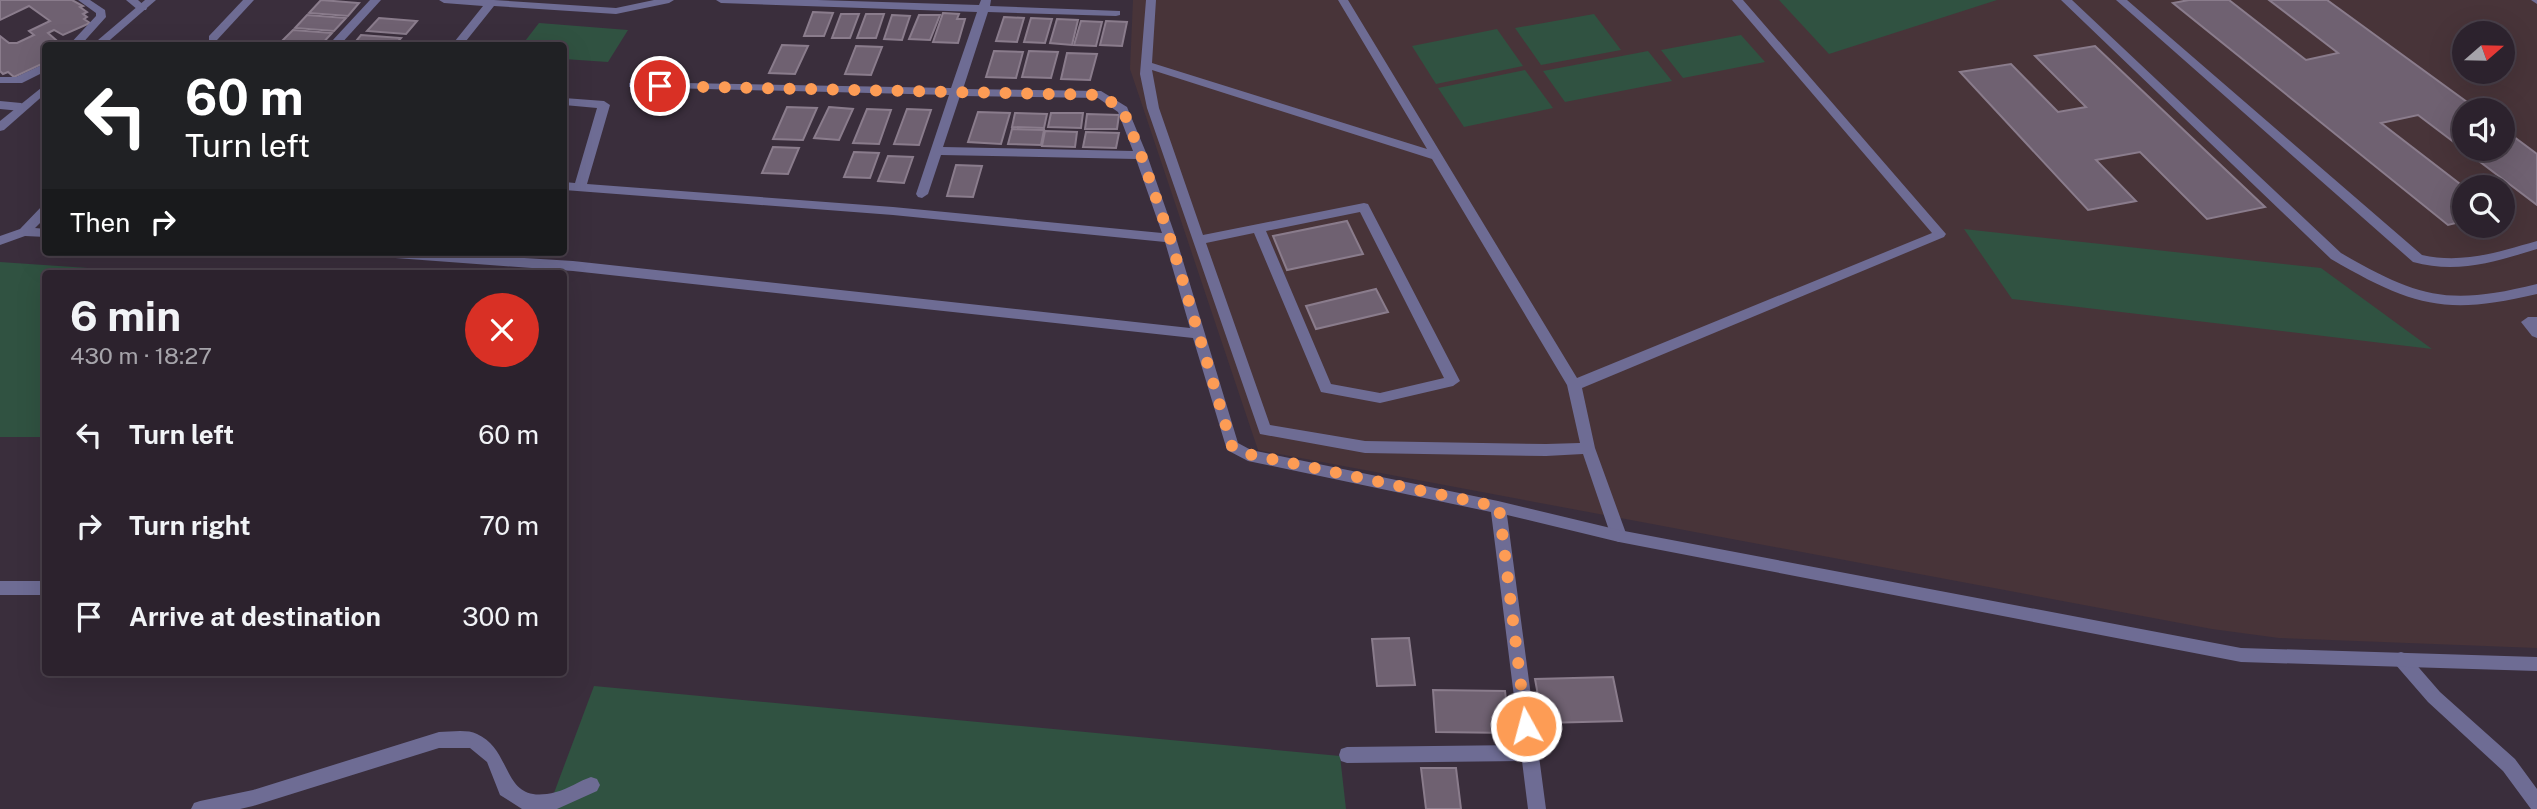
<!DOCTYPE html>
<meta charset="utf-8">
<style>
:root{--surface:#2c222d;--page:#342a35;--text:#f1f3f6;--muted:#a6a4aa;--line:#483f49}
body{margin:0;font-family:"Public Sans",sans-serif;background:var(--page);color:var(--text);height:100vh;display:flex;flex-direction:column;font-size:26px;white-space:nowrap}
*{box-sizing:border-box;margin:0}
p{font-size:23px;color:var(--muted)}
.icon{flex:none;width:38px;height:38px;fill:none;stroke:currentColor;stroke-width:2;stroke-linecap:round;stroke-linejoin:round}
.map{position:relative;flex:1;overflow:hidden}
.panel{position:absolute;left:42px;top:270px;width:525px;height:406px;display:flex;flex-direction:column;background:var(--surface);border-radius:7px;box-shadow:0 7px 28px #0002,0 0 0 2px var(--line)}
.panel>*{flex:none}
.guide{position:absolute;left:42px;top:42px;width:525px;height:214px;border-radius:7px;box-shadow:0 7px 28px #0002,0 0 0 2px var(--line);background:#202124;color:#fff;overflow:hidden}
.needle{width:46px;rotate:70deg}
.buttons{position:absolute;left:2452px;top:21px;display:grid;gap:14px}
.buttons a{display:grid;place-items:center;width:63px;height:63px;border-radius:50%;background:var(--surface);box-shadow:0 7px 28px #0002,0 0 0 2px var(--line);font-size:35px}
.pin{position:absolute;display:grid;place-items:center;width:60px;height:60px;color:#fff;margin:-30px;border:4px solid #fff;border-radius:50%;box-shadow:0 2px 7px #0007}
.me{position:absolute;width:77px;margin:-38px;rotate:353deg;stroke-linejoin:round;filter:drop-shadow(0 0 5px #0008)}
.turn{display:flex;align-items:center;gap:24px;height:147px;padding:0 28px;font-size:32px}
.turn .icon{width:91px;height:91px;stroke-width:2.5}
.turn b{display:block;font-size:49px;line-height:60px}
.then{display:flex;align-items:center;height:66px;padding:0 28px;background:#0003;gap:14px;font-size:26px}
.round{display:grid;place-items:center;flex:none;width:74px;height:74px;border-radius:37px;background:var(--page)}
.head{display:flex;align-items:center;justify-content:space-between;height:119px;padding:0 28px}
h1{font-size:42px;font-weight:700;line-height:52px}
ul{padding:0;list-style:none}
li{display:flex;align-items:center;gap:21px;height:91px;padding:0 28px}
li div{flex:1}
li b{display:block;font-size:26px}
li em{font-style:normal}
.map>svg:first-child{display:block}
</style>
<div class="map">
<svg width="2537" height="809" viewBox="0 0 2537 809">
<rect width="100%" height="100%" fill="#3a2e3c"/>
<path fill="#483439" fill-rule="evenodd" d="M1133 0H2537V648L2279 638 2212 629 1258 450 1130 69ZM2464 33H2502V72H2464ZM2464 110H2502V149H2464ZM2464 187H2502V226H2464Z"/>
<g fill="#305241">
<polygon points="1779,0 1997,0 1829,54"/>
<polygon points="1594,14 1621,50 1541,65 1515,28"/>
<polygon points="539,23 628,30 608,62 564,59 564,46 522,45"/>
<polygon points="1497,29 1523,66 1436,84 1412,46"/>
<polygon points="1741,35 1765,62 1683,78 1661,50"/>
<polygon points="1648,51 1672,81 1565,102 1543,71"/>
<polygon points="1525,70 1553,108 1464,127 1438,88"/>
<polygon points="1964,229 2321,268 2432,349 2012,299"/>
<polygon points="0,262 161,273 46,273 45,437 0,437"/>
<polygon points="594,686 1340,756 1346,809 548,809"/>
</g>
<g fill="#6f6171" stroke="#8a7c8c" stroke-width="2">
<polygon points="0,0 72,0 83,6 80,7 87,12 83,14 87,17 84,19 90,23 63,35 54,30 48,33 63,46 46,46 46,62 14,77 8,72 3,74 0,71 0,36 9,43 17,43 34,35 29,31 50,21 29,6 0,20"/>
<polygon points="321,0 359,3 348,16 309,13"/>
<polygon points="2189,0 2229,0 2306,60 2338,53 2269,0 2327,0 2478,110 2464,110 2464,149 2502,149 2502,128 2537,154 2537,205 2418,115 2381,123 2464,187 2464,221 2448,225 2173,3"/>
<polygon points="813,12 833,13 824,36 804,36"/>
<polygon points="943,13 959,14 957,19 965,19 958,43 933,42"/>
<polygon points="841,14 859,14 850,38 832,38"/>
<polygon points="866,14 884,14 876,38 857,38"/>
<polygon points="307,15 346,18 334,31 295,28"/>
<polygon points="892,15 910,16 902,40 884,39"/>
<polygon points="919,15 940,15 930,40 909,39"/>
<polygon points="1004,17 1024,18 1017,42 996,41"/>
<polygon points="379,18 417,21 406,34 367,31"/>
<polygon points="1031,18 1052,19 1045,43 1024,42"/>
<polygon points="1057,19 1078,20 1072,45 1050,43"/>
<polygon points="1081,21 1102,22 1096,46 1074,45"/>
<polygon points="1106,21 1127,22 1122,46 1100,45"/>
<polygon points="293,30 332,33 320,46 280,43"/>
<polygon points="361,35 401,38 394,46 352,46"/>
<polygon points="782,45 808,46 795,74 769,73"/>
<polygon points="856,46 882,47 871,75 845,74"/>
<polygon points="2095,46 2265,207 2207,219 2140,152 2096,160 2136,201 2088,210 1960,72 2011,64 2058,112 2086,107 2035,56"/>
<polygon points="994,51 1023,52 1016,78 986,77"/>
<polygon points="1029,51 1058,52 1051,78 1022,77"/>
<polygon points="1067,53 1097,54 1090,80 1061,79"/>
<polygon points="787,107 817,108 803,140 773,139"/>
<polygon points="829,107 853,109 839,140 814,138"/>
<polygon points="867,109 891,110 879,144 853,143"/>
<polygon points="907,109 931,110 919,145 894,144"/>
<polygon points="978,112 1010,113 1001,144 968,142"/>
<polygon points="1015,113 1047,114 1044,128 1012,127"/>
<polygon points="1051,113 1083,113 1081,128 1048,127"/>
<polygon points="1087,114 1119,115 1117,129 1085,129"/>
<polygon points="1012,129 1044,130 1041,145 1008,144"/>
<polygon points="1045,131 1077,132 1075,147 1042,146"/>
<polygon points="1086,132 1119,133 1116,148 1083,147"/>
<polygon points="773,147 799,148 788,174 762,173"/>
<polygon points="854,152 879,153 870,178 844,177"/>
<polygon points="888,156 913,157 904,183 878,181"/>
<polygon points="956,165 982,166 973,197 947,196"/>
<polygon points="1347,221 1363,254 1287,270 1273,236"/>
<polygon points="1376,289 1388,312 1316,329 1306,306"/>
<polygon points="1409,638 1415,685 1377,686 1372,639"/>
<polygon points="1613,677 1622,721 1543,723 1535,679"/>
<polygon points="1433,690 1505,691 1510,733 1436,732"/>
<polygon points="1421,768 1456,768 1461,809 1426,809"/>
</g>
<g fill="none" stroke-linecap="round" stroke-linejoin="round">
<g fill="#6e6c94" fill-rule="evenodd">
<polygon points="126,0 138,0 147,8 146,10 138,10"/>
<path d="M1146 0H1156L1152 63 1427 149 1338 0H1348L1577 378 1932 233 1732 0H1743L1946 234 1944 237 1582 388 1595 448 1627 536 1624 540 1619 542 1614 540 1611 536 1583 454 1546 456 1365 453 1260 434 1147 108 1140 74ZM1152 70 1432 159 1567 385 1580 443 1546 444 1365 441 1270 425 1206 243 1254 233 1321 392 1380 403 1453 386 1460 381 1368 204 1364 203 1203 235 1159 108ZM1360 212 1444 378 1380 393 1331 384 1266 231Z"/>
<path d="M2061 0H2072L2341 253C2419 298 2448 306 2537 284V294C2445 316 2412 306 2331 259Z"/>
<path d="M2116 0H2127L2422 255C2463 264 2498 252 2537 241V249C2495 262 2457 274 2413 262Z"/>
<polygon points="2531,0 2537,0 2537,4"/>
<polygon points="2528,317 2537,317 2537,338 2532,336 2521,322"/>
<polygon points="2401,652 2407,654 2440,692 2515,759 2537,789 2537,809 2531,809 2503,771 2428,702 2395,664 2393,659 2395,654"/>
<path d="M439 732C450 732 467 729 477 734 515 751 500 807 556 792 568 789 579 781 591 777L597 779 600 785 597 791 557 809H522L500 795 487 762 470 748H439L253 806 240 809H191L194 803 200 801 253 790Z"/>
</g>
<g fill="#6e6c94" fill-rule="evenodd">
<polygon points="78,0 90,0 105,10 106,17 80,46 68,46 96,16 96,13"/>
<polygon points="243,0 254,0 217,40 209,40 209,36"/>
<polygon points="370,0 381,0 340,45 332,45 332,41"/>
<polygon points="439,0 494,0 616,8 654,0 674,0 669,3 616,14 494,6 462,46 451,46 483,6 444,3"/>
<path d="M716 0H818L979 5 981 0H991L990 6 1120 11V15L1116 16 988 12 963 89 1101 91 1127 107 1147 155 1176 238 1238 443 1251 450 1498 501 1619 530 2241 648 2537 657V671L2241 662 1619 542 1507 515 1546 809H1528L1522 761 1347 763 1341 761 1339 755 1341 749 1347 747 1520 745 1491 512 1248 461 1227 450 1193 338 573 271 355 255 353 252H427L573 261 1190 328 1165 242 893 215 564 190V182L575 183 597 108 564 105V98L604 101 610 105 587 184 893 207 1162 233 1136 159 941 155 928 194 922 198 918 197 916 194 949 95 629 87V83L633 82 951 88 977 12 721 3ZM960 96 1098 98 1118 112 1133 151 943 147Z"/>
<polygon points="46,63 46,71 22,83 0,83 0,77 16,77"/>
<polygon points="0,101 21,103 27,107 21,111 0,109"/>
<polygon points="46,205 46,217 35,228 46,229 46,237 25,236 0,245 0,236 20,229 42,206"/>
<rect x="0" y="581" width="46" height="14"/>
</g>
<g fill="#6e6c94" fill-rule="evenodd">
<polygon points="145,0 156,0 103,46 91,46"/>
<polygon points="46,84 46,93 4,130 0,131 0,121"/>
</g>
</g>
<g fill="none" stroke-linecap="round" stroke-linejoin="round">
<polyline stroke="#fd9c55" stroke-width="12" stroke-dasharray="0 21.6" points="660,86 1101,95 1123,110 1141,155 1170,238 1232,446 1248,454 1499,507 1526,726"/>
</g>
</svg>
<div class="buttons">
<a><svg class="needle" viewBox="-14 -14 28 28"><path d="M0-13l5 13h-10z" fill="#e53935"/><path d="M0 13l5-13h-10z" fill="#a6a4aa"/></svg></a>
<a><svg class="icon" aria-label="sound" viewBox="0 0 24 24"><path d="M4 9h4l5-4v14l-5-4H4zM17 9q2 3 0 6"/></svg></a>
<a><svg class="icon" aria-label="search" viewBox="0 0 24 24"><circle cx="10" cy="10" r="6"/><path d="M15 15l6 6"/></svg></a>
</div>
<div class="pin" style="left:660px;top:86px;background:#d93025"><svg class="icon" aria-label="arrive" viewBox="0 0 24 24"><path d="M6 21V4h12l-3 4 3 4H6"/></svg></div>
<svg class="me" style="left:1526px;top:726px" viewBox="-20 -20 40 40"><circle r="17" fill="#fd9c55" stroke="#fff" stroke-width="3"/><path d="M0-11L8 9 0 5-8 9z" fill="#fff"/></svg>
<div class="guide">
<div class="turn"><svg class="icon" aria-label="left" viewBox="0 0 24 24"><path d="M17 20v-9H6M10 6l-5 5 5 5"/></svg><div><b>60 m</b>Turn left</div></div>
<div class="then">Then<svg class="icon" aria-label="right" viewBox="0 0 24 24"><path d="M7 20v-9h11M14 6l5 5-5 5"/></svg></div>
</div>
<section class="panel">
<div class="head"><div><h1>6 min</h1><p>430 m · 18:27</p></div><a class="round" style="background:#d93025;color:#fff"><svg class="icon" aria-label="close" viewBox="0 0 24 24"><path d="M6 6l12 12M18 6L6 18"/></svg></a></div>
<ul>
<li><svg class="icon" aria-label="left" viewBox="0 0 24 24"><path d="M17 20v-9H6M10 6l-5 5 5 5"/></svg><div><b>Turn left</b></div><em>60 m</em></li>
<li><svg class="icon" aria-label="right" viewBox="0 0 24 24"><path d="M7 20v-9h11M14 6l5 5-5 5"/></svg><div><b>Turn right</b></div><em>70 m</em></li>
<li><svg class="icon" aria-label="arrive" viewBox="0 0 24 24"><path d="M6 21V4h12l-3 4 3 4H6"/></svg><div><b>Arrive at destination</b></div><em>300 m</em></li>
</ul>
</section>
</div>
